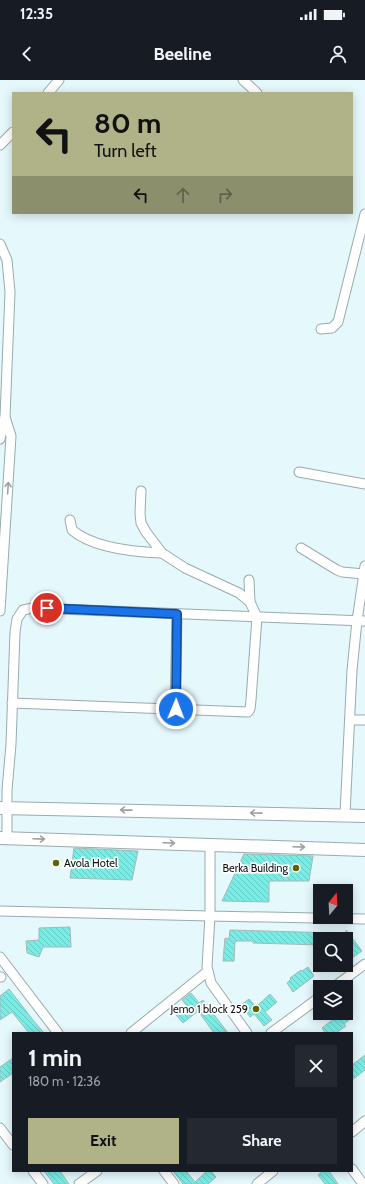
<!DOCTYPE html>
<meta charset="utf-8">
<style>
:root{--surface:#171b24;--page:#242831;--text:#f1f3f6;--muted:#9ea1a6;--accent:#b0b387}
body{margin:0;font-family:Cabin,sans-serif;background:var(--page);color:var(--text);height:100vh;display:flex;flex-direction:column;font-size:15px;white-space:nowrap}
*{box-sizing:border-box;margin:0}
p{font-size:13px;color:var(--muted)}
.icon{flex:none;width:22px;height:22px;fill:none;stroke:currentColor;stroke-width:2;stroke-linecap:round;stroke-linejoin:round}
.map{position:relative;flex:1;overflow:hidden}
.sheet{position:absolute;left:12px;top:952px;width:341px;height:140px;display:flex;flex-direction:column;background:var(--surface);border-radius:0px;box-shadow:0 2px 10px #0003}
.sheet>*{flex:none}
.top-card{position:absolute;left:12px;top:12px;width:341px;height:122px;border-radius:0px;box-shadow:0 2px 10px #0003;background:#b0b387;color:#111;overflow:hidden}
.needle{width:26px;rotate:18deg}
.tools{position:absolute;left:313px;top:804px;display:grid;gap:8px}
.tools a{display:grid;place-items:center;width:40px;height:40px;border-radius:0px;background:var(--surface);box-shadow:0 2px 10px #0003;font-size:20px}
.pin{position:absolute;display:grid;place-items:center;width:34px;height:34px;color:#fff;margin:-17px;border:2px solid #fff;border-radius:50%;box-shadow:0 1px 4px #0007}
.me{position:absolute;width:44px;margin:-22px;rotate:1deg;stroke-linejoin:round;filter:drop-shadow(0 0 3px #0008)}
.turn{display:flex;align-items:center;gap:14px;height:84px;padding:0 16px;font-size:18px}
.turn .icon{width:52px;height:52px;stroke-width:2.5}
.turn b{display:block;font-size:28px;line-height:34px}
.lanes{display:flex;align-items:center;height:38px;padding:0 16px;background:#0003;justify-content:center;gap:20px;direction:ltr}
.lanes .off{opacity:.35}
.round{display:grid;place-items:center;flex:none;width:42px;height:42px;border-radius:0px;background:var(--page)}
.summary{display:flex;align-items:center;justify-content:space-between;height:68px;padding:0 16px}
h1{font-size:24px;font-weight:700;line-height:30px}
.primary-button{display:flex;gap:8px;margin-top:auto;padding:8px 16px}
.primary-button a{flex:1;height:46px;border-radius:0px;background:var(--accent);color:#111;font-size:16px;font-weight:700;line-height:46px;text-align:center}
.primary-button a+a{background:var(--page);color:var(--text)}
.status{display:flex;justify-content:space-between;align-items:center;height:28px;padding:0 20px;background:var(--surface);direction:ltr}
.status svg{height:11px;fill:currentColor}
header{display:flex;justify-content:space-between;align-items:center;height:52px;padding:0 16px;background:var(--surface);font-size:18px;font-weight:700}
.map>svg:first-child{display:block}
</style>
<div class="status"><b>12:35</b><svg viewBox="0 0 49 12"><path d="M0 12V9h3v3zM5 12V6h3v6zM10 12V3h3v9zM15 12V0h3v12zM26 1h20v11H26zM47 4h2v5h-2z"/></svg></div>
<header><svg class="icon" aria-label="back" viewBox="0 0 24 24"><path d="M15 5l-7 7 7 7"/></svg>Beeline<svg class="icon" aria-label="person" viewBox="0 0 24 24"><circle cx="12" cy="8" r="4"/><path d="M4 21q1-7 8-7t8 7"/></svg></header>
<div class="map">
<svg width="365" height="1104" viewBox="0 0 365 1104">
<defs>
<pattern id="building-back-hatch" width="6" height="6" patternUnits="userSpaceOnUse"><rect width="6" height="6" fill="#77ede5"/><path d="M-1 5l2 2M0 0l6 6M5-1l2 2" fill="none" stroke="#66cac4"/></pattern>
</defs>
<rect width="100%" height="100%" fill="#e5f8fc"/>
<g fill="url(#building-back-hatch)" stroke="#a6b8b6">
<polygon points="74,768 138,771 132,800 70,798"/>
<polygon points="244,774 313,776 309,801 269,801 269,822 222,821"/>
<polygon points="70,847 71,867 43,867 39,877 27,873 26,861 39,860 39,848"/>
<polygon points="230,850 336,853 336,859 320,859 320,865 253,863 253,861 235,861 234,881 223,881 225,858 229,859"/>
<polygon points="346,850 362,871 346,882"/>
<polygon points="308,887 314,896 293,912 287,903 291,899 290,898 301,890 302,891"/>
<polygon points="9,909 33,940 44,953 29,953 12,932 0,940 0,916"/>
<polygon points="191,913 199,923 203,920 228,953 214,953 198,931 183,943 176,935 187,926 182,920"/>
<polygon points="270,914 277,922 265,932 272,940 264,946 254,934 250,937 241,925 249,919 256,927"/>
<polygon points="341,933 343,933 349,940 344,944 346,946 336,953 325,953 322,948"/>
<polygon points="365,975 365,990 352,1000 352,985"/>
<polygon points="13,978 13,993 0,1002 0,987"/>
<polygon points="44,1091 60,1091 69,1104 54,1104"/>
<polygon points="173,1091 186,1091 195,1102 207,1091 211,1091 216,1097 208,1104 183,1104"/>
<polygon points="323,1091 329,1091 338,1104 325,1104 318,1095"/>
</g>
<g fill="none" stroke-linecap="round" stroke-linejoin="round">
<g stroke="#98abae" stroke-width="11">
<g id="minor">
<polyline points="243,0 257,13"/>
<polyline points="48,13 59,0"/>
<polyline points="0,65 13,52"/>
<polyline points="0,164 7,180 10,212 5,337 0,359"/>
<polyline points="321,249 332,248 338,242 365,134"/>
<polyline points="299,392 365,404"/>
<polyline points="141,411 140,433 141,443 146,452 162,473 185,488 239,513 250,522"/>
<path d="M70 440 72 450C93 468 135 472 162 473"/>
<polyline points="301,468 337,490 342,492 364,494"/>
<polyline points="0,531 11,356 5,337"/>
<polyline points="12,623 248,632 250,629 251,620 257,537 250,522 249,500"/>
<polyline points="175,629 177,534"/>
<polyline points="350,640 365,640"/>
<polyline points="345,734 352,590 357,541 365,486"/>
<polyline points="7,758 7,710 11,664 15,552 17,539 23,530 33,528 365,541"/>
<polyline points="210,765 210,836 365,839"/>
<polyline points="0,831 210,836 207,887 211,903 247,953"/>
<polyline points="0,877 58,953"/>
<polyline points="0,897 1,897"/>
<polyline points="334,907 365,884"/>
<polyline points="131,953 208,891"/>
<polyline points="271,953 320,917"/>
<polyline points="0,1048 13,1065"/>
<polyline points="352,1052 365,1041"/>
<polyline points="352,1089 363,1104"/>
<polyline points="33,1091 43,1104"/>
<polyline points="164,1091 174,1104"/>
<polyline points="79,1104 97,1091"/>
<polyline points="257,1104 273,1091"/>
</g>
</g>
<g stroke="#98abae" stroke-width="14">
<g id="major">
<polyline points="0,728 365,736"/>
<polyline points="0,758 365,770"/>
</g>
</g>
<use href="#minor" stroke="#fff" stroke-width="9"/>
<use href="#major" stroke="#fff" stroke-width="12"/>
</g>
<defs><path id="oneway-shaft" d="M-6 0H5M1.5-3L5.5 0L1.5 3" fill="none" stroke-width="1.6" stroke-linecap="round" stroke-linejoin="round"/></defs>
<g stroke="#9ea1a1">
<use href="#oneway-shaft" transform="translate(8 408) rotate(-86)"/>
<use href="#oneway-shaft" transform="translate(126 730) rotate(-179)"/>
<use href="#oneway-shaft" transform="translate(256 733) rotate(-179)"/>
<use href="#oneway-shaft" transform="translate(39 759) rotate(2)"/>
<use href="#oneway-shaft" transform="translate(169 763) rotate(2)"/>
<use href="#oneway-shaft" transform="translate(299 767) rotate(2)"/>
</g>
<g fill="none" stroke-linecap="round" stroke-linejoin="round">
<g stroke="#114b97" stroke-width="10">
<polyline id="route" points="47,528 177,534 176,629"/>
</g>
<use href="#route" stroke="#1a73e8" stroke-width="7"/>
</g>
<g fill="#606400" stroke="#fff" stroke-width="1.5">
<circle cx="56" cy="783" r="4"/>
<circle cx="296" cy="788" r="4"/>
<circle cx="256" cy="929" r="4"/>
</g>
<g text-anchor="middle" stroke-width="3.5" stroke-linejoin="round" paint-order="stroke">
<g font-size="11" fill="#0c1314" stroke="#fff" text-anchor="end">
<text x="64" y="787" text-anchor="start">Avola Hotel</text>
<text x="288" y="792">Berka Building</text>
<text x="248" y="933">Jemo 1 block 259</text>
</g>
</g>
</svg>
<div class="tools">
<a><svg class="needle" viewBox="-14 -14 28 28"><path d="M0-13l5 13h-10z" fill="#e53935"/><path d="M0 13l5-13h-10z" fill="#9ea1a6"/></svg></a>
<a><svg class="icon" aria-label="search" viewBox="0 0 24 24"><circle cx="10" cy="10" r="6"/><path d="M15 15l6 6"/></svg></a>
<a><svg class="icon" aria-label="layers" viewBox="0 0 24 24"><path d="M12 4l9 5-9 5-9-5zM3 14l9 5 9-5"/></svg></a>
</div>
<div class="pin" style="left:47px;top:528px;background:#d93025"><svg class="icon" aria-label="arrive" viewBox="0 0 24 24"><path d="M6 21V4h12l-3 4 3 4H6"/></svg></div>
<svg class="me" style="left:176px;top:629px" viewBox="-20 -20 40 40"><circle r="17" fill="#1a73e8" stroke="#fff" stroke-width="3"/><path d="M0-11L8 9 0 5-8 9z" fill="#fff"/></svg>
<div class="top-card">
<div class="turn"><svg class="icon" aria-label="left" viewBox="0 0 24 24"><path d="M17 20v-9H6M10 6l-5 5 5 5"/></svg><div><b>80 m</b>Turn left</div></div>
<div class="lanes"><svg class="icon" aria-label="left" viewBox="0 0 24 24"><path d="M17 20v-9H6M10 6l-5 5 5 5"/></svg><svg class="icon off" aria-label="ahead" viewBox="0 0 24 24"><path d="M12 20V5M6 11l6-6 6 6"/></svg><svg class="icon off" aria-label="right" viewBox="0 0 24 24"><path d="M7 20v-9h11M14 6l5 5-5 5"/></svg></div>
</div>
<section class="sheet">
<div class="summary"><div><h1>1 min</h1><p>180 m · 12:36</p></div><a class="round"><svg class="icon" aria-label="close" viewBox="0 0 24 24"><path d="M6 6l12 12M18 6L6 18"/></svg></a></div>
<div class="primary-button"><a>Exit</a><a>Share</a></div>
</section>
</div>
